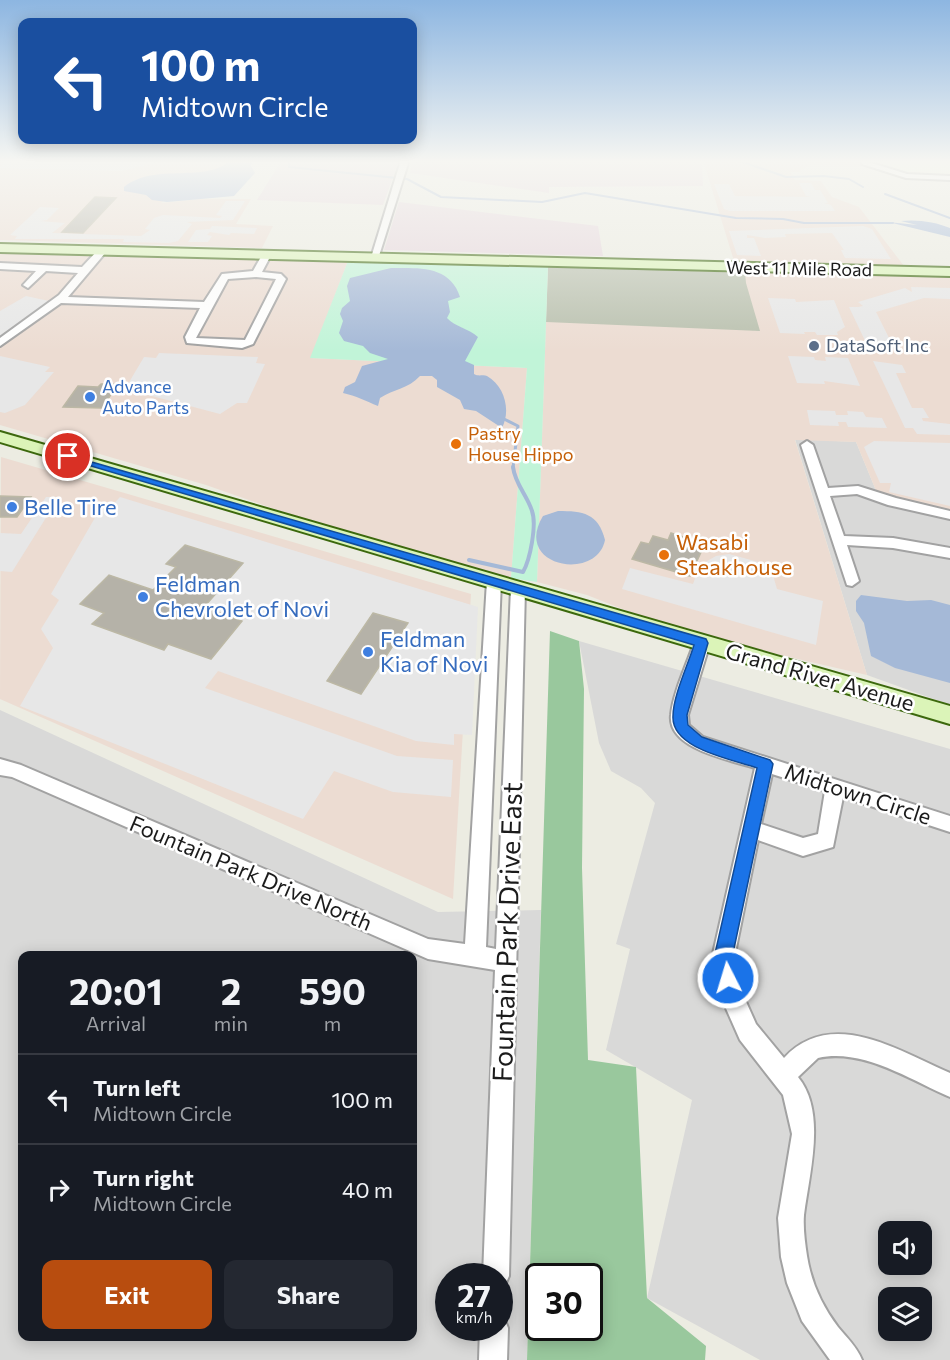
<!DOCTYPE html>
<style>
:root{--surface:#171b24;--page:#242831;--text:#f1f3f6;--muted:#9ea1a6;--line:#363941;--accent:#b84d0f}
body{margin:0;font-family:Commissioner,sans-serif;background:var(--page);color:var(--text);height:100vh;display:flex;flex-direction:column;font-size:22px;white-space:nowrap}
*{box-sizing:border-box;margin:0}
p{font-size:20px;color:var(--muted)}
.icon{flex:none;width:33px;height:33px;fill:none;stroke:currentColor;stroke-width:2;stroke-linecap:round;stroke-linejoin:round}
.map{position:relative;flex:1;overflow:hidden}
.details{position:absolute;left:18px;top:951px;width:399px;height:390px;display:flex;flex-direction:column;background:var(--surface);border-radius:12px;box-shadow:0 3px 15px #0003}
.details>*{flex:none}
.banner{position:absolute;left:18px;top:18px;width:399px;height:126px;border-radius:12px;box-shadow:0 3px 15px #0003;background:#1a4fa0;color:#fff;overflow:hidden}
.tools{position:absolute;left:878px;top:1221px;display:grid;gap:12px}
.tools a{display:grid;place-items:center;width:54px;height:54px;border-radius:12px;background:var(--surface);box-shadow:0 3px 15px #0003;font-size:30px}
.speed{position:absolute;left:435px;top:1263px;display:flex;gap:12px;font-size:30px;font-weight:700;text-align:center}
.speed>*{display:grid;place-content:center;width:78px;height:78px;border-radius:50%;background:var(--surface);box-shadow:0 3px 15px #0003;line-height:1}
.speed small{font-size:15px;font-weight:400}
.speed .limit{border:3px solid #111;border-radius:9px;background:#fff;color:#111}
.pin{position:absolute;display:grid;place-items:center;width:51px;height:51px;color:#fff;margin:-26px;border:3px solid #fff;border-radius:50%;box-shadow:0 2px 6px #0007}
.me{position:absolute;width:66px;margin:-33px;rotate:355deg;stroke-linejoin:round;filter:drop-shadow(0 0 4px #0008)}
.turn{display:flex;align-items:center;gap:21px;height:126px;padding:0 24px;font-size:27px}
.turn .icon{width:78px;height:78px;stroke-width:2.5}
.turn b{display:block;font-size:42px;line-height:51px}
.eta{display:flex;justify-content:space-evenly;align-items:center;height:102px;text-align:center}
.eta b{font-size:36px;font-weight:700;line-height:42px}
.cta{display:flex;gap:12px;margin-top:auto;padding:12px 24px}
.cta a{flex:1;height:69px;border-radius:12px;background:var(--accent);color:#fff;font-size:24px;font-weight:700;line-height:69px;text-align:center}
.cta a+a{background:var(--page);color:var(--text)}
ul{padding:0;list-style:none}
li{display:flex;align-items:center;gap:18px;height:90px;padding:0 24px;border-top:2px solid var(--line)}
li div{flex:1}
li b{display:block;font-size:22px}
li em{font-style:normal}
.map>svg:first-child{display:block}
</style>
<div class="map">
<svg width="950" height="1360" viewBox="0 0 950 1360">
<rect width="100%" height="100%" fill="#ecece2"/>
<g fill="#d9d9d8" fill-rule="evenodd">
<polygon points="795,439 856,442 877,493 950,518 950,705 867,675"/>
<path d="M579 641 950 749V1360H760L647 1298 692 1100 606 1050 630 949 616 944 655 803 641 788 611 771 599 743ZM888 1232H921V1264H888ZM888 1298H921V1330H888Z"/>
<path d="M0 710 438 912 541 910 527 1360H0ZM22 956H412V1336H22ZM448 1276H500V1328H448Z"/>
</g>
<g fill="#ecdcd2">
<polygon points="0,160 245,160 181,189 161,203 201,199 251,199 236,224 273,226 262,248 0,240"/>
<polygon points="703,160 872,160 882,166 811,165 800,170 801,172 790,172 795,180 821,181 832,197 859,207 904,266 734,261"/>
<polygon points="0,252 348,261 311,358 527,368 511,578 289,514 206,485 0,425"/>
<polygon points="548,266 950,275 950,512 877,493 856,442 795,440 867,675 776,654 640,616 587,595 537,582"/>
<polygon points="1,457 471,594 453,899 0,699"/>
</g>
<g fill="#e5d4db">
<polygon points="282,160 399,160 383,205 257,200"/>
<polygon points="413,160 695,160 702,164 703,186 549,187 549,193 410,173"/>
<polygon points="399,202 598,226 603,256 384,250"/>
</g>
<polygon fill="#f0fcdb" points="872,160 950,160 950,175 904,174"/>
<polygon fill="#b9c0ae" points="548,266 745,273 746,283 760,331 546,322"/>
<path fill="#99c89d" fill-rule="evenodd" d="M550 631 579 641 584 689 582 868 588 1060 636 1067 647 1298 706 1346 705 1360H527ZM538 1276H590V1328H538Z"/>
<polygon fill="#c1f4d8" points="348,261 548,266 537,582 511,578 527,368 310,358"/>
<g fill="#e7e7e7" fill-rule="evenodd">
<polygon points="4,160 165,160 122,171 0,168"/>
<polygon points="799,183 811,183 815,190 820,190 828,203 824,203 831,205 835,211 730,211 724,209 714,184 729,184 735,196 811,197 806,196"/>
<polygon points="226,201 245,201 233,220 187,222 192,224 178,241 169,243 123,242 124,239 15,239 17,236 10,235 40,207 59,208 47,220 40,221 65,223 52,233 141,236 150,230 145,229 154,218 163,215 220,218 222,216 216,215"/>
<polygon points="212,226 257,228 254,234 231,233 229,235 210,232 207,235 212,236 208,242 188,242 196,230 210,229"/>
<polygon points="863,226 872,229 891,259 845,258 841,250 844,250 832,233 785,234 786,237 765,238 747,235 747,238 754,238 761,256 737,255 729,231"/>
<polygon points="911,287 950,288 950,299 924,298 876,312 894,348 868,347 849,307 858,307 863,306 858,302 905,288 912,292"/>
<polygon points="26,296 49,301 0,336 0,311"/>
<polygon points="768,298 795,299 796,302 834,300 845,327 837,332 838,335 817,335 815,332 804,332 805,334 780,333"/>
<polygon points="159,353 258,357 256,363 265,364 247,403 237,403 220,414 133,391 139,387 137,384 128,384 144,357 156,358"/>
<polygon points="0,356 50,367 45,372 54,372 25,405 5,413 0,412"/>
<polygon points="788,356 814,357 815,360 826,361 825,357 848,358 860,386 824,381 825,384 797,383"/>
<polygon points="873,361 902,365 906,373 896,373 912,408 923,408 929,418 922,418 923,421 950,424 950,435 917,434 913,428 905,428"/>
<polygon points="807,410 835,411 836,415 848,415 847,411 863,412 866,417 882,418 887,428 848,427 846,422 838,422 839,426 810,425"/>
<polygon points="874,441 950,443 950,506 889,492 891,483 880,483 864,447"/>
<polygon points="46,497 59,497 12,572 0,571 0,533 21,534"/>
<path d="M120 497 478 607 472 735 454 734V745L416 741 218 671 205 688 397 756 453 760 451 797 393 792 334 771 303 819 20 706 53 648 41 629 59 600 51 594 100 509 108 510ZM185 545 243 563 217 592 206 590 194 603 242 621 211 659 186 650 173 638 164 650 93 624 104 613 81 604 109 575 153 590 176 567 167 564ZM373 613 407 623 361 694 328 682Z"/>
<polygon points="729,554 770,565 777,589 823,601 816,645 622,589 630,568 693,584 700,565 716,556"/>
</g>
<g fill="#a5b9d7">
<path d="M230 160H253L251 166 255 173 234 196 167 202 152 200 146 195 124 191V187C155 162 208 184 230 160Z"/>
<path d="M901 221C917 219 936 222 950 228V237L888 222 917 225Z"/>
<path d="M391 268C418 268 450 265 460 297L448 301 450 312 447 318C455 327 468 328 478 337L465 361 474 365V374C479 377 483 374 487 376 505 386 511 411 502 428L476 411 464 409 460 400 437 387V380L432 376H420C408 389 394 389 380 398L378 406C366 401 356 396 343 393L345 387 355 382 362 366 388 359 370 353 363 346 344 341 339 333 343 321 340 314 342 308 350 301 347 286 350 278Z"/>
<path d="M558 511C583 511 598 513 605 540 597 582 512 567 543 516Z"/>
<polygon points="861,595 907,601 931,600 950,605 950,683 895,668 871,656 864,623 856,611 856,601"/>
</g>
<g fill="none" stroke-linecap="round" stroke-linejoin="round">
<g stroke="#a5b9d7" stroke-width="2">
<polyline points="289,160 289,167 407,179 441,197 542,202 585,193 736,218 783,219 804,223 893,223"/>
<polyline points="737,160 786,177 824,176 849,179 863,187"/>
<polyline points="885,194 950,218"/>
</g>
<polyline stroke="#a5b9d7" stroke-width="3" points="504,419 518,426 513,468"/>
<path stroke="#a5b9d7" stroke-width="4" d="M469 560 523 572C530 560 537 525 532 511 527 495 515 484 513 467"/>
</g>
<g fill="#b5b2a8" stroke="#bcb8a5" stroke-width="1.5">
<polygon points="95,197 116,198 83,233 62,232"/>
<polygon points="101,384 118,384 102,408 63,407 78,386 98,387"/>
<polygon points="0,496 31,497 17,517 0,517"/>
<polygon points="671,533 693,540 690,547 702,550 690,576 632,559 641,542 649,544 653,536 668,540"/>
<polygon points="185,545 243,563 204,607 242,621 211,659 168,644 164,650 92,624 104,613 80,604 109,575 153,590 176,567 166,564"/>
<polygon points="373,613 408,623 361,694 327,681"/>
</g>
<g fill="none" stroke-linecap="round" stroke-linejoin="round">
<g stroke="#a2a2a2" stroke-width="4">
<g id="street">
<polygon points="401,160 409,160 378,259 370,261"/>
<polygon points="862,160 907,174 950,176 950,180 906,178 862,164"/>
<path d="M98 250 106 252 68 297 204 302 222 274 253 271 262 255 265 254 270 257 262 272 281 274 286 279 253 344 242 348 187 343 185 337 200 308 61 303 0 346V338L59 295 78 273 46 271 28 288 23 285 36 271 0 269V263L82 267ZM256 277 276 279 245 340 196 338 228 279Z"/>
<polygon points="807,441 813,445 828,488 858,486 896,498 950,511 950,519 888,505 857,494 830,496 844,536 893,538 950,548 950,558 893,548 847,545 859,581 852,586 847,585 801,445"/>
<polygon points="494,576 501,581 486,947 496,949 511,588 518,583 525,588 509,1276 505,1285 500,1288 500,1276 483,1276 495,970 428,959 12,777 0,775 0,759 21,765 428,939 465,944 487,581"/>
<path d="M702 637 710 643 688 715 689 725 703 737 950 816V832L843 797 833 847 803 856 758 840 734 958 743 995 756 1024 784 1058C831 1007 897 1050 950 1073V1097C910 1080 863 1048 818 1058L798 1077C827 1112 809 1174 804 1215 803 1228 805 1243 807 1256 811 1282 822 1306 838 1327 847 1338 857 1347 862 1360H830L802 1321 787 1283 781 1257 778 1218 792 1134 783 1095 740 1040 721 997 712 958 755 768C730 760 667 749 671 715 673 693 687 664 694 643ZM772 774 825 791 818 834 803 838 761 824Z"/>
<polygon points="500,1317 504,1318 508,1328 507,1360 479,1360 480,1328 500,1328"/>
</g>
</g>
<g stroke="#3c680d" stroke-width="4">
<g id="secondary">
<polygon points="0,244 950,268 950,276 0,252"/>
<polygon points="0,432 950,706 950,724 0,442"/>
</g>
</g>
<use href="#street" fill="#fff" fill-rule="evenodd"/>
<use href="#secondary" fill="#dbf4b8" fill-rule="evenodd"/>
</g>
<linearGradient id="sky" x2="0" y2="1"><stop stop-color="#8db6e1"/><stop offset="0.46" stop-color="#f6f6f2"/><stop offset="1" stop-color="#f6f6f2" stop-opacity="0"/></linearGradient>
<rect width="950" height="351" fill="url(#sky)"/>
<path fill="#1a73e8" stroke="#114b97" stroke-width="1.5" d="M64 454 706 639 708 643 687 715 688 725 702 737 770 760 773 764 732 958 737 978 734 984 728 987 721 984 714 958 757 768C732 759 671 749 673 716 673 696 688 665 694 645L64 458Z"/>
<circle fill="#5c6f8a" stroke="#fff" stroke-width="2" cx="814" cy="346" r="6"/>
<g fill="#3f7fe0" stroke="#fff" stroke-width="2">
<circle cx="90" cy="397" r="6"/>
<circle cx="12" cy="507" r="6"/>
<circle cx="143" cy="597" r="6"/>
<circle cx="368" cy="652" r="6"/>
</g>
<g fill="#e8710a" stroke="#fff" stroke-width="2">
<circle cx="456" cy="444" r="6"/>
<circle cx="664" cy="555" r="6"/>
</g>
<g text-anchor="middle" stroke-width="5" stroke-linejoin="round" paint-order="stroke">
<g font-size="18" fill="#1b1b1b" stroke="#fff">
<text transform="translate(799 269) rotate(1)" y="6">West 11 Mile Road</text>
</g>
<g font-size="18" fill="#4e5e75" stroke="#fff" text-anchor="start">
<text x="826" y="352">DataSoft Inc</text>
</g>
<g font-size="18" fill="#366cbe" stroke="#fff" text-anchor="start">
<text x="102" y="393">Advance<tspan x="102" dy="21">Auto Parts</tspan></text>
</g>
<g font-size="18" fill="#c56008" stroke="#fff" text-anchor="start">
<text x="468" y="440">Pastry<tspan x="468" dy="21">House Hippo</tspan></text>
</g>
<g font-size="22" fill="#366cbe" stroke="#fff" text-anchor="start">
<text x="24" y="515">Belle Tire</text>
<text x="155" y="592">Feldman<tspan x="155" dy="25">Chevrolet of Novi</tspan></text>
<text x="380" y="647">Feldman<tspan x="380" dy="25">Kia of Novi</tspan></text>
</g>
<g font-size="22" fill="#c56008" stroke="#fff" text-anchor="start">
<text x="676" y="550">Wasabi<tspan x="676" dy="25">Steakhouse</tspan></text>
</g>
<g font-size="22" fill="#1b1b1b" stroke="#fff">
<text transform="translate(820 677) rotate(16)" y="8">Grand River Avenue</text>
<text transform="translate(858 794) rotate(18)" y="8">Midtown Circle</text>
<text transform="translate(251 873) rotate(23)" y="8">Fountain Park Drive North</text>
</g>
<g font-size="27" fill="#1b1b1b" stroke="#fff">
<text transform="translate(508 932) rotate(-88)" y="9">Fountain Park Drive East</text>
</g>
</g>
</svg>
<div class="tools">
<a><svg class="icon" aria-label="sound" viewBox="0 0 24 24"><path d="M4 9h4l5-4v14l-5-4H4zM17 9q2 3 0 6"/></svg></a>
<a><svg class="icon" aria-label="layers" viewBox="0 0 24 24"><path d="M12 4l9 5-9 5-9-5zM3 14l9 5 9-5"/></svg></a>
</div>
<div class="speed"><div>27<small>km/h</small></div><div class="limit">30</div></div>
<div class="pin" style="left:68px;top:456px;background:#d93025"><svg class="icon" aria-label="arrive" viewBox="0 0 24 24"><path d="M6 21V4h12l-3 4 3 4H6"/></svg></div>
<svg class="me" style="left:728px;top:978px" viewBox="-20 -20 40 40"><circle r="17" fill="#1a73e8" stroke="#fff" stroke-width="3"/><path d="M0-11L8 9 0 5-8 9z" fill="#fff"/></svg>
<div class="banner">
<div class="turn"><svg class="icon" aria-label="left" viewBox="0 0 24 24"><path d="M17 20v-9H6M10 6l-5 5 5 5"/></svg><div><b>100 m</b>Midtown Circle</div></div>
</div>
<section class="details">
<div class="eta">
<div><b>20:01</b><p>Arrival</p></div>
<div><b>2</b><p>min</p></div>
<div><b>590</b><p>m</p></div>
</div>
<ul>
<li><svg class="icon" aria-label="left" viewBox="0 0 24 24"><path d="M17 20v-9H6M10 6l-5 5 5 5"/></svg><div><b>Turn left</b><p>Midtown Circle</p></div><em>100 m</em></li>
<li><svg class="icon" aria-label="right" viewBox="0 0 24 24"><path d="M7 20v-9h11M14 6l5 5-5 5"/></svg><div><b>Turn right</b><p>Midtown Circle</p></div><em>40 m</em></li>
</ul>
<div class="cta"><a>Exit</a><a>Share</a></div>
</section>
</div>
